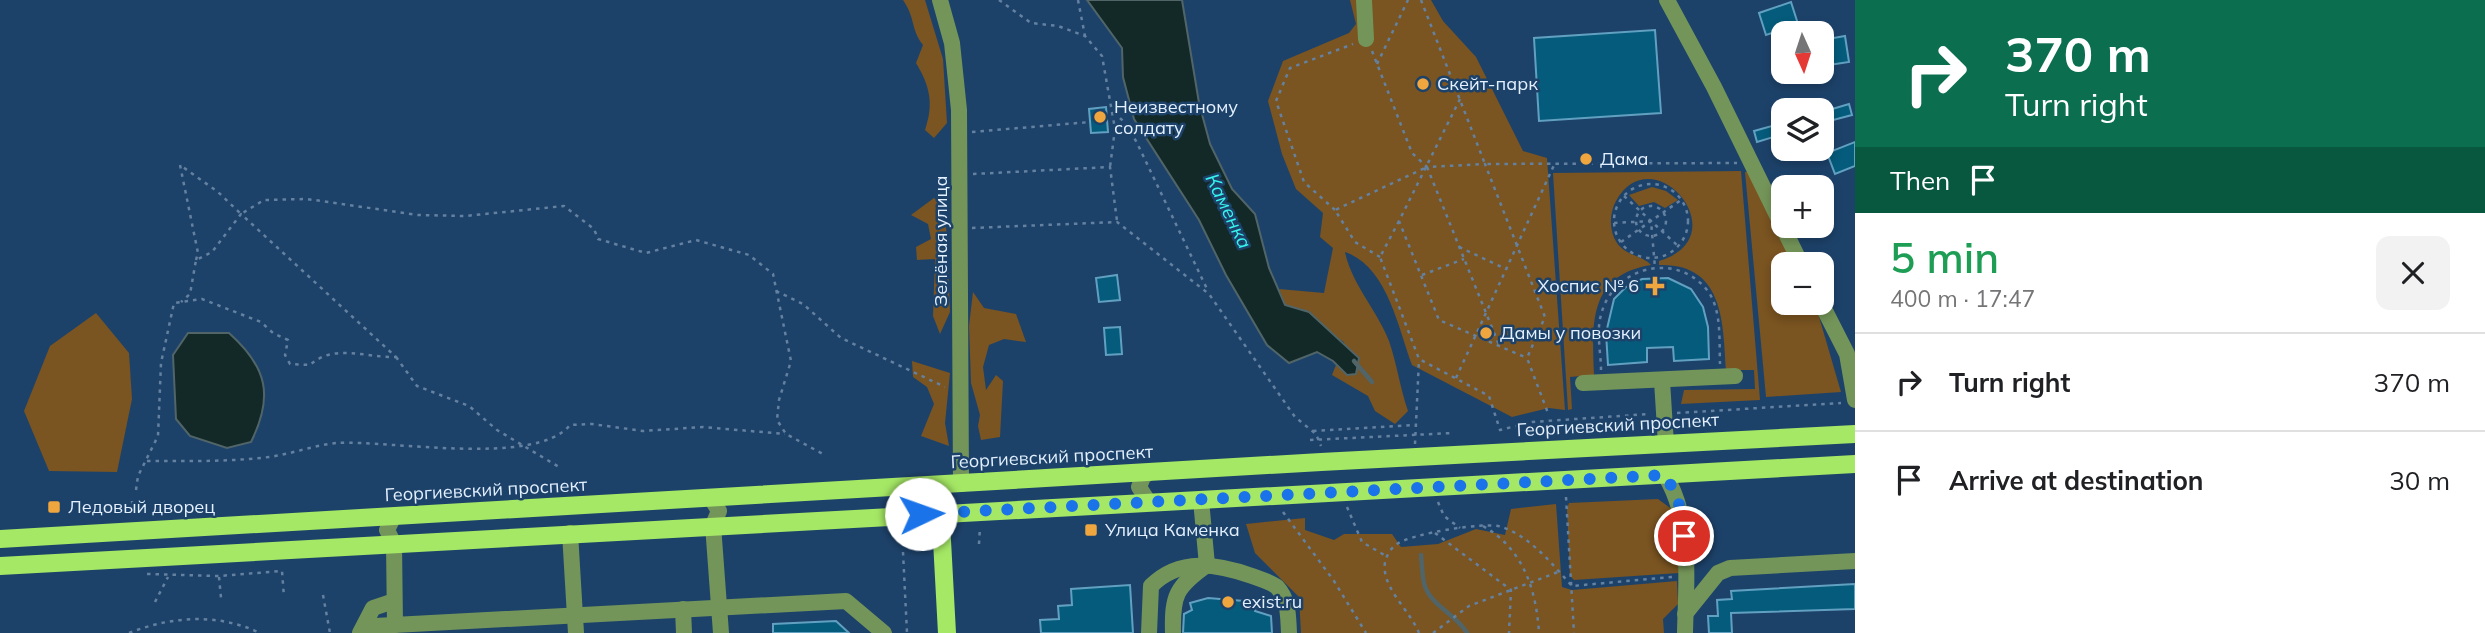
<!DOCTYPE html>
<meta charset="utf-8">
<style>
:root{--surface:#fff;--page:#f2f2f2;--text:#202124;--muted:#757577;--line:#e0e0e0}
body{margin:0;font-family:Mulish,sans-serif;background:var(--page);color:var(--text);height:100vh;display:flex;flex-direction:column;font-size:26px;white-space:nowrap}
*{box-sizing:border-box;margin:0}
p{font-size:23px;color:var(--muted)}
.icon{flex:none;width:38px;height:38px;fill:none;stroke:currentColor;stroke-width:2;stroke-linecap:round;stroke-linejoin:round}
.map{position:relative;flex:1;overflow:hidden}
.details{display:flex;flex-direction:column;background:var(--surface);width:630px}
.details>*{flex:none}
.top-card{background:#0b6e4f;color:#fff;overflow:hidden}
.needle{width:46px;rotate:177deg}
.tools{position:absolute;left:1771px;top:21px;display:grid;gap:14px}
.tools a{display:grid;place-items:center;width:63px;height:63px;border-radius:14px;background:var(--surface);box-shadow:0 4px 10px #0003;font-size:35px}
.pin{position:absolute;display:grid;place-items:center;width:60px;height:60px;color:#fff;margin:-30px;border:4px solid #fff;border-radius:50%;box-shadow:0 2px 7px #0007}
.me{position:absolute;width:77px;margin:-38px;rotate:87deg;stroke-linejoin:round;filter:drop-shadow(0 0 5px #0008)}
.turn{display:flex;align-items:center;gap:24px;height:147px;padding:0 35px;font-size:32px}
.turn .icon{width:91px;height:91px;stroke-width:2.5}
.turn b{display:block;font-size:49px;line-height:60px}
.then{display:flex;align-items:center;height:66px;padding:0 35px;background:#0003;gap:14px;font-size:26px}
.round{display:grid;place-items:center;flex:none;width:74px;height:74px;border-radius:14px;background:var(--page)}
.head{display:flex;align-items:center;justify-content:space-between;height:119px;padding:0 35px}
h1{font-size:42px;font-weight:600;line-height:52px;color:#1e9e55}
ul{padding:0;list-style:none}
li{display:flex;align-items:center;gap:21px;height:98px;padding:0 35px;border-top:2px solid var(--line)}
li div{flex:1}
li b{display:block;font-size:26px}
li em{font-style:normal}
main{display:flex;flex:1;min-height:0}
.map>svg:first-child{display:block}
</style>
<main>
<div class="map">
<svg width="1855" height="633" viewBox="0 0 1855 633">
<rect width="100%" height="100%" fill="#1d426a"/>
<g fill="#7a5421">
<path d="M903 0H925L943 59 947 123 934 138 925 130C934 104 930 86 916 63L923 45C910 28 916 19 903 0Z"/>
<path d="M1350 0H1431L1443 21 1476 57 1523 151 1547 158 1565 410 1549 408 1512 417 1412 365C1398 327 1387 266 1345 252 1352 285 1377 310 1389 341 1397 364 1400 388 1408 411L1395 424 1375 411 1368 396 1332 375 1336 365 1347 375 1344 342 1328 332 1309 312 1285 305 1279 289 1324 293 1333 248 1320 237 1323 213 1296 189 1282 154 1268 101 1283 61 1349 33 1356 24Z"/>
<path d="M1741 171 1760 400 1681 404 1684 390 1755 389 1754 370H1726C1723 323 1724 263 1659 265V261C1740 237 1653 135 1616 201 1609 214 1609 231 1617 243 1626 256 1644 256 1651 265 1588 275 1592 325 1594 375L1570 377 1572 409 1568 410 1553 173Z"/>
<polygon points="1745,172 1750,172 1796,264 1783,264 1783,303 1815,303 1841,392 1766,397"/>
<polygon points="1652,187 1666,191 1678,200 1665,208 1654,202 1639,206 1629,195"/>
<polygon points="934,198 944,207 947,238 950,312 940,334 933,316 935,259 917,260 916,247 931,239 928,224 911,215"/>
<polygon points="973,292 984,308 1016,314 1026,342 1004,339 989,345 983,367 986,390 996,375 1003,381 1000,437 981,440 978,426 980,415 971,383 969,326"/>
<polygon points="96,313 129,353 132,399 117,472 49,471 24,411 50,346"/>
<polygon points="912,361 950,373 945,423 949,446 921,436 934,404 927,387 913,377"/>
<polygon points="1658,499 1677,513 1679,573 1574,580 1570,576 1567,509 1569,503"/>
<polygon points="1556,504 1562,587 1572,590 1677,581 1678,604 1663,619 1664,633 1301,633 1299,597 1255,553 1246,524 1305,518 1305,530 1334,540 1344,534 1392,534 1401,547 1438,544 1476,529 1505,535 1511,509"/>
</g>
<g fill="#122928" stroke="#516568" stroke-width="2">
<polygon points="1087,0 1182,0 1199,103 1210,144 1232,189 1255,214 1269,268 1285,305 1309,312 1359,358 1356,374 1347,375 1333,361 1317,352 1289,363 1267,345 1226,275 1199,220 1134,119 1123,77 1122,48"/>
<path d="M188 333H229C267 367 274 396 251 442L227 448 190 436 176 419 173 355Z"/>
</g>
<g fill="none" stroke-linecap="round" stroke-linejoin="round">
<g stroke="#516568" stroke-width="4.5">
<polyline points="1354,361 1372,382"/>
<path d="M1421 555C1422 564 1422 574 1424 583 1429 605 1456 614 1467 633"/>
</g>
</g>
<g fill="#055b7b" stroke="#61a0c0" stroke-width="2">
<polygon points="1791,2 1798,24 1766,35 1759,13"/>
<polygon points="1655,30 1661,113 1539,121 1534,38"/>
<polygon points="1845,36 1849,62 1822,66 1822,40"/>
<polygon points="1849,104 1852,115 1822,123 1822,112"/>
<polygon points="1106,107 1108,132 1091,133 1089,109"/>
<polygon points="1783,123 1783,134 1757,142 1754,131"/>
<polygon points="1855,142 1855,166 1835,174 1827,153"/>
<polygon points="1117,275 1120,300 1099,302 1096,278"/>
<polygon points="1668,278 1691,289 1703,307 1708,327 1709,359 1674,361 1673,347 1647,348 1647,362 1608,365 1606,333 1614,299 1626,287 1642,279"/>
<polygon points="1120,327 1122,354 1106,355 1104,328"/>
<polygon points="1855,584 1855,609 1731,613 1732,633 1709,633 1708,616 1718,616 1717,600 1732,599 1731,591"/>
<polygon points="1130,585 1133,633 1041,633 1040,620 1059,619 1058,606 1072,605 1071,589"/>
<polygon points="1208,598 1256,602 1255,611 1271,616 1272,633 1183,633 1184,614 1192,610 1190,603"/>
<polygon points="836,621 849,633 773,633 773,624"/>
</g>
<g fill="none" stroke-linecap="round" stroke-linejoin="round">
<g stroke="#6481a0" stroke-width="2.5" stroke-dasharray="3.5 5" stroke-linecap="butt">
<polyline points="999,0 1031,23 1058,26 1085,36 1102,56 1115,129 1110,167"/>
<polyline points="1078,0 1085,36"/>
<polyline points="1421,0 1485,164 1737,163"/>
<polyline points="1372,51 1412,153 1427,167 1485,164 1545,317 1527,358 1548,413"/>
<polyline points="1377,64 1408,0"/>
<polyline points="1460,99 1399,221 1439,320 1527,358"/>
<polyline points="1114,112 1127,125 1137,143 1208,291"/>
<polyline points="972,132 1090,122"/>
<polyline points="1427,167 1499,345"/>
<polyline points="973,174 1110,167 1117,221"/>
<circle cx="1651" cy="221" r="37"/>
<polyline points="1624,196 1678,246"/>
<circle cx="1651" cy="221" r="15"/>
<polyline points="1335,210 1304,182 1276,101 1290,68 1353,44"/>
<polyline points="1399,221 1380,257 1419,359 1489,396 1500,430 1532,422 1649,414"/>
<polyline points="1614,223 1651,221 1655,268"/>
<polyline points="972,228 1117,222 1209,294 1295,417 1316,434 1321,446"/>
<polyline points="1621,242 1681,200"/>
<polyline points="1459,247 1506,269"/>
<polyline points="1380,257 1355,242 1335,210 1427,167"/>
<polyline points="196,260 198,253 180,165 218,192 241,214 264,200 307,199 418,215 465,216 564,206 594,229 598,239 646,253 696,240 749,255 773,274 791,361 779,400 777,420 786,434 823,454"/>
<polyline points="1422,275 1464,259"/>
<polyline points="776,291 803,304 841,338 945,387"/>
<polyline points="396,357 417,386 469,406 497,430 559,467"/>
<path d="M1601 370C1601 353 1596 332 1601 315 1612 268 1675 250 1707 290 1722 309 1719 340 1720 364"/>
<polyline points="1456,378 1555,163"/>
<polyline points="1677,413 1841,403"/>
<polyline points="1313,431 1415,425"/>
<polyline points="1310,440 1452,433"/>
<polyline points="1415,444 1419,360"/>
<path d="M147 461C188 461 228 462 269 457 292 454 314 445 337 443 390 440 536 467 570 425L592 424 643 431 703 427 785 434"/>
<path d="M136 490 138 476 158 436 161 363 174 303 202 299 261 322 273 333 288 340 285 355 290 364 310 365C334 343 366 358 396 357L241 214 212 252 196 260 190 294 181 302"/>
<polyline points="1566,497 1574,633"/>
<polyline points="132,501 133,515"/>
<polyline points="1438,502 1444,516 1460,528"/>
<polyline points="1347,507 1362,542 1386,556"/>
<polyline points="1283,512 1334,581 1366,633"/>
<path d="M1483 526C1523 549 1536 588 1539 633"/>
<polyline points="1435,533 1511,590 1509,633"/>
<polyline points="979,544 980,527"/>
<polyline points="903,552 907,633"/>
<polyline points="147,574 219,576 282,571 284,597"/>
<polyline points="219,577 221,598"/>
<polyline points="323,595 330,633"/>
<polyline points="155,602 168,577"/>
<path d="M129 633C172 616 218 613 260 633"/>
<path d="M1419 633C1411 613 1388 593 1385 572 1383 562 1388 550 1397 544 1411 534 1485 521 1502 527 1531 537 1552 564 1572 586L1672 577"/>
<polyline points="1433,633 1469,606 1558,572"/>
</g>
<g stroke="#749559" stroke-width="16">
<polyline points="940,0 952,43 959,110 961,484"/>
<polyline points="1364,0 1366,39"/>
<polyline points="1667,0 1714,87 1801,264"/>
<polyline points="1821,303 1847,354 1855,400"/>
<polyline points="1662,381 1666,444"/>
<polyline points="1583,383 1735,376"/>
<polyline points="1148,473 1143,477 1139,487 1148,501"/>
<path d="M1665 475C1693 521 1686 581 1685 633"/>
<polyline points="711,498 719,511 713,525 721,633"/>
<polyline points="394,516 387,530 394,544 395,625"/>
<polyline points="570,533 576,633"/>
<polyline points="683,609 684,633"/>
<polyline points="1685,614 1718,573 1730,568 1855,561"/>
<polyline points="360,633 373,608 394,601"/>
<polyline points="363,633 375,626 846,601 884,633"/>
<path d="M1149 633 1151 586C1180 557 1217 564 1252 576 1260 579 1271 582 1277 587 1289 600 1288 616 1289 633"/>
<path d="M1173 633C1172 595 1176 587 1207 565L1201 500"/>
</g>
<g stroke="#a5e865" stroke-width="18">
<polyline points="939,485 947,633"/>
<polyline points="0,539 1321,462 1855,434"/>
<polyline points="0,566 1855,464"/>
</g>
</g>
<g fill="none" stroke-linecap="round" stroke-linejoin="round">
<path stroke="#1a73e8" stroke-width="12" stroke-dasharray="0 21.6" d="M921 514 1665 475C1678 496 1683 512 1684 536"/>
</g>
<g fill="#f0a63e" stroke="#1d426a" stroke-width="2.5">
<circle cx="1423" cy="84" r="7"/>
<circle cx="1100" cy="117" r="7"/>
<circle cx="1586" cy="159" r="7"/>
<path d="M1651.5 275.5h7v7h7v7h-7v7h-7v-7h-7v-7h7z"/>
<circle cx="1486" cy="333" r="7"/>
<rect x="47" y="500" width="14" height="14" rx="3.5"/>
<rect x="1084" y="523" width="14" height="14" rx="3.5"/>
<circle cx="1228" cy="602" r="7"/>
</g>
<g text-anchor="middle" stroke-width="5" stroke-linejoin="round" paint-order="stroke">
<g font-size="18" fill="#e3f0ff" stroke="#1d426a" text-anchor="start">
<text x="1437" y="90">Скейт-парк</text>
<text x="1114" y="113">Неизвестному<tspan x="1114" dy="21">солдату</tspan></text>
<text x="1600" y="165">Дама</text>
<text x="1639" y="292" text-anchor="end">Хоспис № 6</text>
<text x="1500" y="339">Дамы у повозки</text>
<text x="68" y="513">Ледовый дворец</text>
<text x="1105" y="536">Улица Каменка</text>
<text x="1242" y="608">exist.ru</text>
</g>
<g font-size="18" fill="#e3f0ff" stroke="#1d426a">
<text transform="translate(941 241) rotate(-90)" y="6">Зелёная улица</text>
<text transform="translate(1618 425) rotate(-3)" y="6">Георгиевский проспект</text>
<text transform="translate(1052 457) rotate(-3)" y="6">Георгиевский проспект</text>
<text transform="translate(486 490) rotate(-3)" y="6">Георгиевский проспект</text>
</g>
<g font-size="19" font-style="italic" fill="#36f4ee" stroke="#1d426a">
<text transform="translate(1229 211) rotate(64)" y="7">Каменка</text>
</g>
</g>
</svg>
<div class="tools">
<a><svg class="needle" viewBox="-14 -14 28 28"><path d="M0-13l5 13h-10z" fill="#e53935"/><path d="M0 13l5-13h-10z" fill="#757577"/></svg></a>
<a><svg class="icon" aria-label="layers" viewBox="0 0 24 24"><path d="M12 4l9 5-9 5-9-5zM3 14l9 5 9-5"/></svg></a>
<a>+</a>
<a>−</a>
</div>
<div class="pin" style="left:1684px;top:536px;background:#d93025"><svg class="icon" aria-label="arrive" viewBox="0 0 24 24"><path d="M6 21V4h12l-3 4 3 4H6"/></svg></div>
<svg class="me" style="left:921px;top:514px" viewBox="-20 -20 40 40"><circle r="19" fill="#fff"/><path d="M0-13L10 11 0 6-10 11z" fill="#1a73e8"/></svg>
</div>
<section class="details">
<div class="top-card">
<div class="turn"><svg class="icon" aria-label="right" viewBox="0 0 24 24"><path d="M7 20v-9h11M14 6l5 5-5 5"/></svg><div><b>370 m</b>Turn right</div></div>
<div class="then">Then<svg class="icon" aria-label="arrive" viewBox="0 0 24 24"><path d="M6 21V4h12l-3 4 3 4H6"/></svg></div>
</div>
<div class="head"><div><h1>5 min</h1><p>400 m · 17:47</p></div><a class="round"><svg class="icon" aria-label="close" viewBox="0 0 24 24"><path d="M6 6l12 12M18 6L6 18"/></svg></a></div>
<ul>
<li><svg class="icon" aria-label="right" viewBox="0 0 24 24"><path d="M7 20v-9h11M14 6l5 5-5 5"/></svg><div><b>Turn right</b></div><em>370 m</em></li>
<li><svg class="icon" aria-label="arrive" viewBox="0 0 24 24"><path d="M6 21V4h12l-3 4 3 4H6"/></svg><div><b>Arrive at destination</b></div><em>30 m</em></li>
</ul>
</section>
</main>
